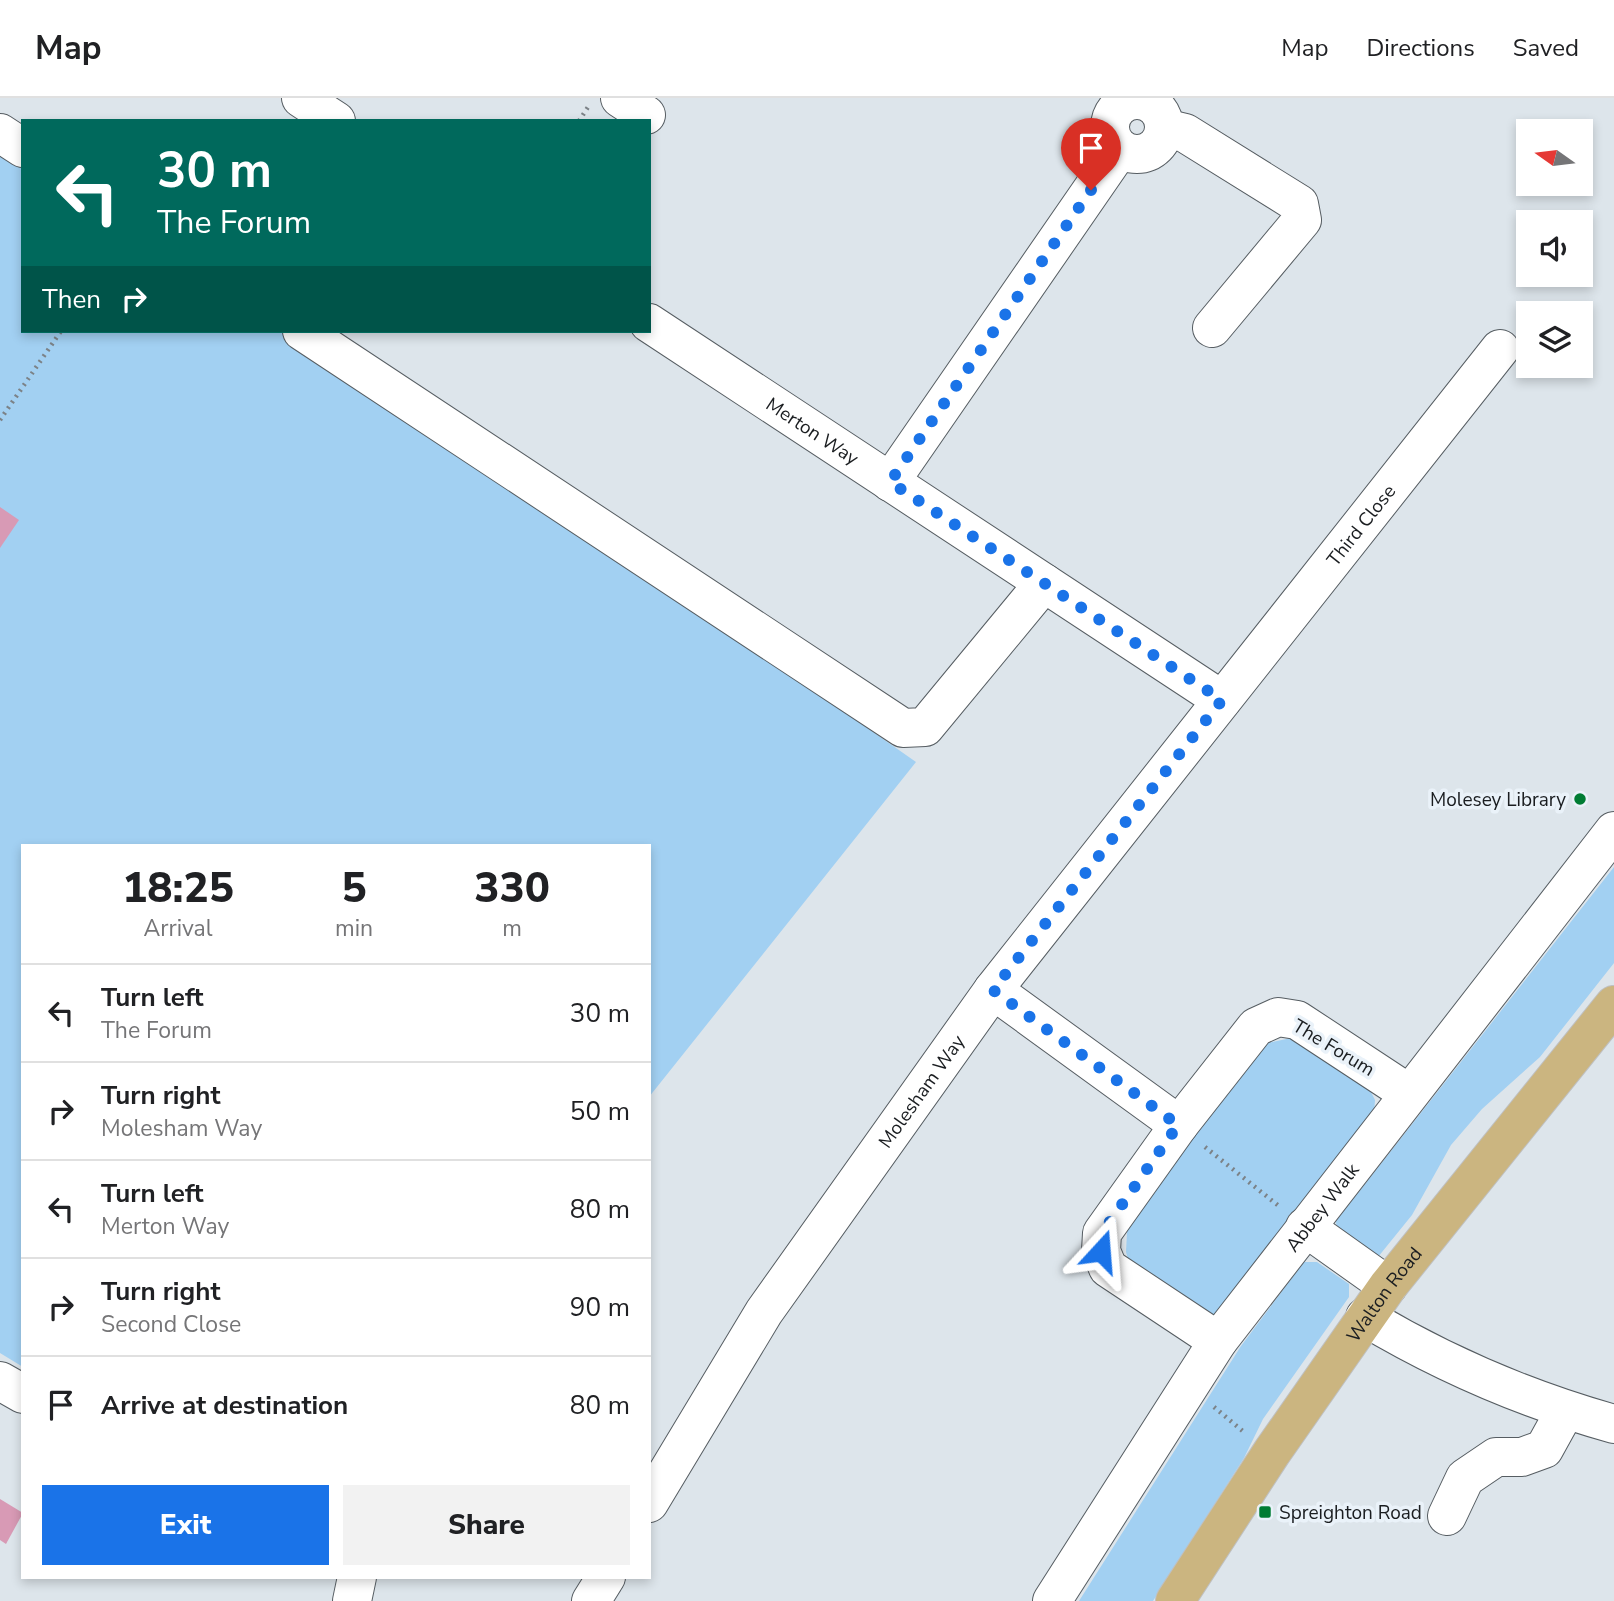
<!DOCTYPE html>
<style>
:root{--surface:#fff;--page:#f2f2f2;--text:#202124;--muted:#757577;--line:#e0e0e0;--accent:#1a73e8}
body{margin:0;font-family:"Nunito Sans",sans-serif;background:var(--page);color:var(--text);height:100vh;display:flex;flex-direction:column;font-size:26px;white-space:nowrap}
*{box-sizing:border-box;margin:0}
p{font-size:23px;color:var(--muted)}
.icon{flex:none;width:38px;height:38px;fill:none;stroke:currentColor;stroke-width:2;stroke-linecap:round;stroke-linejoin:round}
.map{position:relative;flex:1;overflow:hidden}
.side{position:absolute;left:21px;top:746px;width:630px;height:735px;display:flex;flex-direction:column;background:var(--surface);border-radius:0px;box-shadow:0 4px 10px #0003}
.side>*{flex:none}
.guide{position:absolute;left:21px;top:21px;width:630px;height:214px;border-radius:0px;box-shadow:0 4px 10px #0003;background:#00695c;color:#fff;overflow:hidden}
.needle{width:46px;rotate:284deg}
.tools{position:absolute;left:1516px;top:21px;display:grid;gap:14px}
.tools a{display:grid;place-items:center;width:77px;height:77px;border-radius:0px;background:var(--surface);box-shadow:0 4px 10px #0003;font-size:35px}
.pin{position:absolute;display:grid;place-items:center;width:60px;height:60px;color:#fff;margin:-72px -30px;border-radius:50% 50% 50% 0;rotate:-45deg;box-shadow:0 0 7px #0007}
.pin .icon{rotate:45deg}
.me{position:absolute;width:77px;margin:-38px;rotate:19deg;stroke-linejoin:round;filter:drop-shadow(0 0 5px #0008)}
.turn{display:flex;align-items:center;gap:24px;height:147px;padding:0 21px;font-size:32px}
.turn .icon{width:91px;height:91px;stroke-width:2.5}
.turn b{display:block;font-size:49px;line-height:60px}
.then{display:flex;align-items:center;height:66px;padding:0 21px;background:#0003;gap:14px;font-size:26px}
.eta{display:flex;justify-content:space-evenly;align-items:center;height:119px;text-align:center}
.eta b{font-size:42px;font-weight:800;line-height:49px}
.button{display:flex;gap:14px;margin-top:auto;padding:14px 21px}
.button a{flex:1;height:80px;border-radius:0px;background:var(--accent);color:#fff;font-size:28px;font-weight:800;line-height:80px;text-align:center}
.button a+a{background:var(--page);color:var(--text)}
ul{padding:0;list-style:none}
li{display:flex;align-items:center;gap:21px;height:98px;padding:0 21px;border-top:2px solid var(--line)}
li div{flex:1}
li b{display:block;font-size:26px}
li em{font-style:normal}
header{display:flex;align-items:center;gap:42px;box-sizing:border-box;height:98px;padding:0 35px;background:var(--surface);border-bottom:2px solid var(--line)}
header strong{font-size:33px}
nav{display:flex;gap:38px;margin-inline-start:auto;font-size:24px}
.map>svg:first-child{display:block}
</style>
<header>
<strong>Map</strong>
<nav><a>Map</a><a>Directions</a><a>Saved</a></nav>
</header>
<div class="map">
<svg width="1614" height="1503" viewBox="0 0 1614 1503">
<rect width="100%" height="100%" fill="#dde5eb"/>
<g fill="#a2d0f2">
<polygon points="0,46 23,61 23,233 285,233 556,412 916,664 649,999 649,747 23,747 23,1269 0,1255"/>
<polygon points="1614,769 1614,865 1540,959 1482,1011 1451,1047 1412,1117 1378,1159 1337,1136 1336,1123"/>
<polygon points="1291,940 1370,992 1375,1002 1374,1015 1221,1217 1207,1221 1131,1171 1126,1154 1128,1115 1263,946"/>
<polygon points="1304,1164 1317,1164 1349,1186 1349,1199 1263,1321 1244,1360 1153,1503 1079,1503 1241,1248"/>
</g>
<g fill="#d89ab5">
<polygon points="0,409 19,422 0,450"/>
<polygon points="0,1401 23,1415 6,1446 0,1442"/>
</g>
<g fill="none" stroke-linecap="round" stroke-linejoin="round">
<g stroke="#565d62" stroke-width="40">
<g id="minor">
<polyline points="301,0 336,23"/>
<polyline points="620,0 646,17"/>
<circle cx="1137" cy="29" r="27"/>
<polyline points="1164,30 1185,35 1299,106 1302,122 1212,230"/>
<polyline points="0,35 23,50"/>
<path id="s1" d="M649 225 1222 602"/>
<polyline points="302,233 903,630 925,629 1044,485"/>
<polyline points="890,384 1120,51"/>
<polyline points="993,892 1179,1027"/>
<polyline points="1305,1129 1388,1188"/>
<path d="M1365 1219C1442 1265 1528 1302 1614 1326"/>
<polyline points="1218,1243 1108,1170 1101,1153 1102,1135 1179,1027 1256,929 1278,919 1297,922 1408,995"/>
<polyline points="0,1283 23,1296"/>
<path id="s2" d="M649 1405 764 1214 993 892 1500 251"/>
<polyline points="1447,1418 1465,1380 1496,1359 1522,1359 1544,1351 1565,1313"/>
<polyline points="352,1503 357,1479"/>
<polyline points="591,1503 606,1479"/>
<path id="s3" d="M1052 1503 1218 1243 1614 733"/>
</g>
</g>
<g stroke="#bfc0c1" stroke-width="40">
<g id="major">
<path id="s4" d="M1175 1503 1272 1354 1388 1188 1614 907"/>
</g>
</g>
<g stroke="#7c8287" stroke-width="4.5" stroke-dasharray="2 5" stroke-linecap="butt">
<polyline points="579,23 588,9"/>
<polyline points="0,322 61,233"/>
<polyline points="1205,1049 1280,1109"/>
<polyline points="1214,1309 1245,1335"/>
</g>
<use href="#minor" stroke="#fff" stroke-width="38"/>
<use href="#major" stroke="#cbb580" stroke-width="38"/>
</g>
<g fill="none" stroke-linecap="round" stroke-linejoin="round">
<polyline stroke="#1a73e8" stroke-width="12" stroke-dasharray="0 21.6" points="1091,92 890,384 1222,602 993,892 1178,1027 1102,1135 1101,1153"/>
</g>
<g fill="#007c33" stroke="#eaf2f9" stroke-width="2.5">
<circle cx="1580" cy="701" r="7"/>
<rect x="1258" y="1407" width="14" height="14" rx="3.5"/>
</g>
<g text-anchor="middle" stroke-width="7" stroke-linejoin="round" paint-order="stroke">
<g font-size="19" fill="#1a1d20" stroke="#eaf2f9">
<text dy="7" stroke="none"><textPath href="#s1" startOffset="196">Merton Way</textPath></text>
<text dy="7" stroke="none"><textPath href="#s2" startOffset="1211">Third Close</textPath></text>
<text transform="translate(1334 949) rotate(31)" y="7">The Forum</text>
<text dy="7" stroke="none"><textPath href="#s2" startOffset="494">Molesham Way</textPath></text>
<text dy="7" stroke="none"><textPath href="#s3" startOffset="478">Abbey Walk</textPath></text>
<text dy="7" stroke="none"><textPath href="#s4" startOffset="371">Walton Road</textPath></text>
</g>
<g font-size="19" fill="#1a1d20" stroke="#eaf2f9" text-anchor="end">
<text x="1566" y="708">Molesey Library</text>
<text x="1279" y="1421" text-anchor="start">Spreighton Road</text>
</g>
</g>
</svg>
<div class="tools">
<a><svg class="needle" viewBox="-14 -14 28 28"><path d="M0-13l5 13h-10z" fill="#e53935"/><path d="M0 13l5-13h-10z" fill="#757577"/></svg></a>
<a><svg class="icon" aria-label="sound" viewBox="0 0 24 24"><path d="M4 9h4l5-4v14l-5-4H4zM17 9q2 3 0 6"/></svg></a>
<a><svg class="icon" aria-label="layers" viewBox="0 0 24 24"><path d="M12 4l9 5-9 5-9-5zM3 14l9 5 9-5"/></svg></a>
</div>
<div class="pin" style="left:1091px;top:92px;background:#d93025"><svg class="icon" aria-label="arrive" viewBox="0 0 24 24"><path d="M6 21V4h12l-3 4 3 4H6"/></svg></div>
<svg class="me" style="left:1101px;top:1153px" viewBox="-20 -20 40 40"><path d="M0-17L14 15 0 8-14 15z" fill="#1a73e8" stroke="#fff" stroke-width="4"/></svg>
<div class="guide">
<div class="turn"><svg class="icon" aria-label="left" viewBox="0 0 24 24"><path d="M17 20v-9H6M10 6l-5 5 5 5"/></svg><div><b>30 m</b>The Forum</div></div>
<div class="then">Then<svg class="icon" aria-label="right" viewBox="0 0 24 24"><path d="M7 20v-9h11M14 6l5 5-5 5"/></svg></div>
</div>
<section class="side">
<div class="eta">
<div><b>18:25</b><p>Arrival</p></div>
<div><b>5</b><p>min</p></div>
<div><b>330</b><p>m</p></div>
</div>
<ul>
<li><svg class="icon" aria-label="left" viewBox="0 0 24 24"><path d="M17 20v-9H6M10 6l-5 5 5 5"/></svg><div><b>Turn left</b><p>The Forum</p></div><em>30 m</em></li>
<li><svg class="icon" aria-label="right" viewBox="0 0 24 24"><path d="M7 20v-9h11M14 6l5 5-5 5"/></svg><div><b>Turn right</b><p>Molesham Way</p></div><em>50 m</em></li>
<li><svg class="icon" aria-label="left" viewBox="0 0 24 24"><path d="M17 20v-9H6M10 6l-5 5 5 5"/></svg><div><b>Turn left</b><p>Merton Way</p></div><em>80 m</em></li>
<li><svg class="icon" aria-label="right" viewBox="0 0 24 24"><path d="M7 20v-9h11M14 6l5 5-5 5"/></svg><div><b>Turn right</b><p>Second Close</p></div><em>90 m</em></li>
<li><svg class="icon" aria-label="arrive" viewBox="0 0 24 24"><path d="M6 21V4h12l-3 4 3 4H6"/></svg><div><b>Arrive at destination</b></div><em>80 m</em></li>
</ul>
<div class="button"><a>Exit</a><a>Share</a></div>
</section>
</div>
